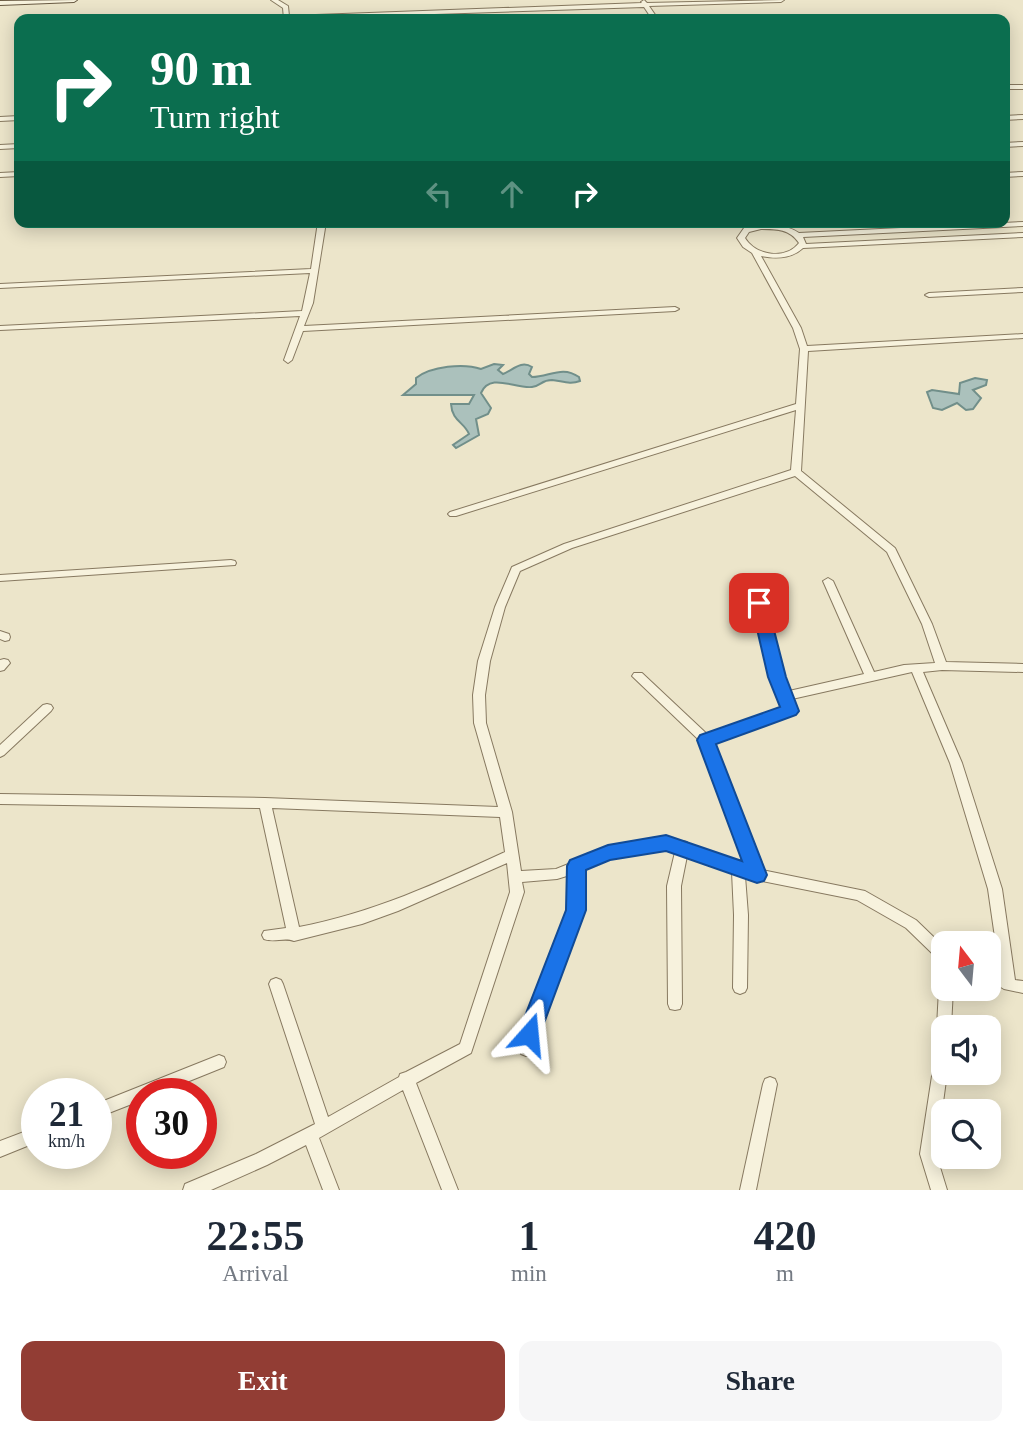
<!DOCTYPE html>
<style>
:root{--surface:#fff;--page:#f6f6f7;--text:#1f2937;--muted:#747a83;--accent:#923d34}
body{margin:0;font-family:Georgia,serif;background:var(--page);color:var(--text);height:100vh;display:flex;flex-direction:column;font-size:26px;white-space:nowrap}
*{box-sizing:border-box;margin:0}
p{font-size:23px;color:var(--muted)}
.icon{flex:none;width:38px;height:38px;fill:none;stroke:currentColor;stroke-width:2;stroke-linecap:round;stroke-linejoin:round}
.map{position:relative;height:1190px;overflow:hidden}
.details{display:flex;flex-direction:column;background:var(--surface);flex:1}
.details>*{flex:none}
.hud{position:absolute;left:14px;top:14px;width:996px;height:214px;border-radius:14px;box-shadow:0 4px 18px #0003;background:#0b6e4f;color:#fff;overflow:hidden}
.needle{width:46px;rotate:344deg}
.controls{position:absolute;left:931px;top:931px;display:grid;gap:14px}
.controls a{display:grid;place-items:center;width:70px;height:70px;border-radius:14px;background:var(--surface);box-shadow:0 4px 18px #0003;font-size:35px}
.speed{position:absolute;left:21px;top:1078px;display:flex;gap:14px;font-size:35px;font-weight:700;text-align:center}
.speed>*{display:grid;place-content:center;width:91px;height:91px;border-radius:50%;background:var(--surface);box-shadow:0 4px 18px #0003;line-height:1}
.speed small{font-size:18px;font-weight:400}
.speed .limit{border:10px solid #d22;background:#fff;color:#111}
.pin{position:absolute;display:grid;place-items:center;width:60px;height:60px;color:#fff;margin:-30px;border-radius:14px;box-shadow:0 4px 10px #0006}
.me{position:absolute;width:77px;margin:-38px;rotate:18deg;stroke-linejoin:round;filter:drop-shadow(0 0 5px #0008)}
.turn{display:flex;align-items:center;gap:24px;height:147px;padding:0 21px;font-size:32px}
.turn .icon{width:91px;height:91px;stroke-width:2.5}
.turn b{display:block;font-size:49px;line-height:60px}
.lanes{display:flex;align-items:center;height:66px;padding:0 21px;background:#0003;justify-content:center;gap:35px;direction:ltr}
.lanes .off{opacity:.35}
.eta{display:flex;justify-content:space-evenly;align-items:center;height:119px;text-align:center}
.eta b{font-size:42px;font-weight:700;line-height:49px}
.button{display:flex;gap:14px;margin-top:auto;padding:14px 21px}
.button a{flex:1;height:80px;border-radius:14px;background:var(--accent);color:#fff;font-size:28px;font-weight:700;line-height:80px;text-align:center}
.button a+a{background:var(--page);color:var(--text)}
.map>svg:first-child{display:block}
</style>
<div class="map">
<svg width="1023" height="1190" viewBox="0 0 1023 1190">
<rect width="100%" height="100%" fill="#ece5ca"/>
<g fill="#abc1bc" stroke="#718f8a" stroke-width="2">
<path d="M494 364 503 365 498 370 503 374C513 370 521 360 532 367L529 374 532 377C549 377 562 365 579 377L580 381C570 385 562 381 552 380 541 380 541 386 532 387 515 389 490 372 481 393L491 408 488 414 476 419 479 435 456 448 453 445 469 434C464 422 452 421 451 404H469L474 395H403L416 384V378C431 366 464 363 481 369Z"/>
<polygon points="975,378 987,380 986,385 973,390 981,398 973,409 966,410 957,403 942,410 933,408 927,392 932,390 959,394 960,383"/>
</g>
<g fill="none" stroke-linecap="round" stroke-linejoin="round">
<g stroke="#877960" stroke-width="2">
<g id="street">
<polygon points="271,0 278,0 288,6 289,16 642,3 641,2 644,0 647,3 784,0 781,2 649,6 658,19 652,19 644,7 284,19 283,8"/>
<polygon points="871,15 873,18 804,19 807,17"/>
<rect x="1004" y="85" width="19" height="4"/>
<polygon points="1023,115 1023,119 1004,120 1004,116"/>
<polygon points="19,116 19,120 0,121 0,117"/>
<polygon points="1023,142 1023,146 1004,147 1004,143"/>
<polygon points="19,144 19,148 0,149 0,145"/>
<polygon points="19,172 19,176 0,177 0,173"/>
<polygon points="1023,172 1023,176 1004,177 1004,173"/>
<polygon points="318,222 326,222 313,303 304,326 675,307 679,309 675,311 303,331 292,360 288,363 284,360 300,316 0,330 0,326 302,311 310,273 0,288 0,284 311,269"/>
<path d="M1023 222V226L803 237 806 244 1023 233V237L803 248C791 259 776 259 761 256L801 328 807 346 1023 334V338L808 351 801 471 895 548 932 624 946 662 1023 664V672L942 670 923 672 962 763 1002 889 1015 980 1023 981V993L1004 989 989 980V967L1000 972 988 889 950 763 912 672 792 699 796 711 794 714 713 742 762 870 865 891 916 920 943 946V961L938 959 906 928 857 900 757 880 745 876 748 915 747 988 745 992 740 994 735 992 733 988 734 915 732 872 687 856 681 886 682 1004 680 1009 675 1010 670 1009 668 1004 667 886 675 852C653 844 605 860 582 869L583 910 539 1020 531 1054 526 1056 521 1054C511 1031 560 940 568 912 572 901 569 886 570 875L557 879 522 882 524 892 471 1053 416 1083 458 1190H442L403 1090 319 1138 339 1190H323L306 1145 267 1165 211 1190H183L185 1184 256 1154 315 1124 269 984 271 980 276 978 281 980 283 984 328 1117 399 1077 400 1074 406 1072 460 1044 510 892 507 863 398 911 362 924 294 941C284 937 274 943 264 939L262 935 264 931 286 928 260 808 0 804V794L265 798 498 807 474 723 473 695 478 661 495 607 512 567 564 544 791 470 796 410 456 516H450L448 514 450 512 796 404 800 349 793 328 752 253 743 247 737 238 744 228C763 224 782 222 799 233ZM761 229C776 229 790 229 799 243 786 260 756 256 745 238L749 232ZM795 476 887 552 922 624 935 663 904 665 874 672 833 581 828 578 823 581 864 674 789 691 783 677 758 579 757 577H749L748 579 771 677 784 709 708 735 642 673H634L632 676 701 742 747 866 689 846 687 842 683 841 679 842 666 838 608 848 556 869 521 871 512 812 486 723 485 695 490 661 505 607 520 571 572 548ZM272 808 500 817 505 852C438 883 372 913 299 927Z"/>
<polygon points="1023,288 1023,292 929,297 925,295 929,293"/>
<polygon points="231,560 235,561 236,563 235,565 0,581 0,575"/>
<polygon points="0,631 9,634 10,637 9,640 5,641 0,639"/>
<polygon points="4,659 8,660 10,663 4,670 0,671 0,660"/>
<polygon points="47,704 51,705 53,708 51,711 4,755 0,757 0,745 43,705"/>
<polygon points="943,984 943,989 953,989 951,1027 943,1027 943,1033 939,1032 937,1027 939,989"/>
<polygon points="943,1043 943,1073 947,1073 936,1154 947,1190 931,1190 920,1154 936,1050 938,1045"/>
<polygon points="219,1055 224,1057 226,1062 224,1067 157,1094 142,1094 142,1100 96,1118 96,1104"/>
<polygon points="770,1077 775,1079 777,1084 756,1190 740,1190 763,1084 765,1079"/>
<polygon points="37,1127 37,1142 0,1157 0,1141"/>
</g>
</g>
<g stroke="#695a43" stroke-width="2">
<polygon id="secondary" points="77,0 74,2 0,5 0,1"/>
</g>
<use href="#street" fill="#f7f2dd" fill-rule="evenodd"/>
<use href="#secondary" fill="#f7f2dd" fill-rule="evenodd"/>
</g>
<polygon fill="#1a73e8" stroke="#114b97" stroke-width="2" points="759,598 767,603 786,677 799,711 796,715 716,744 767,875 764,881 757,883 666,851 610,860 586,870 586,910 540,1034 537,1041 529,1044 521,1041 518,1034 566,910 567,866 570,860 608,845 666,835 742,861 697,740 700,735 780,707 768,677 751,603"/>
</svg>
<div class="controls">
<a><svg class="needle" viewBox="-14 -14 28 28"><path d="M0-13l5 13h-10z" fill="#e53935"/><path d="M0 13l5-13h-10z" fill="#747a83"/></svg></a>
<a><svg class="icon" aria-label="sound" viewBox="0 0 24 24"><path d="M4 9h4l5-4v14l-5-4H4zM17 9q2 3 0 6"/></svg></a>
<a><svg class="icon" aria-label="search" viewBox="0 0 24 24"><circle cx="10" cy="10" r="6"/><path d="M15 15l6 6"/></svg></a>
</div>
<div class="speed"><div>21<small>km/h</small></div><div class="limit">30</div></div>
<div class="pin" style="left:759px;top:603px;background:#d93025"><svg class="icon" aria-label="arrive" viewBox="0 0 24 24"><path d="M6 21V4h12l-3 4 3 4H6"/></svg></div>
<svg class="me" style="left:529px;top:1034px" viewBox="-20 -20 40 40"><path d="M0-17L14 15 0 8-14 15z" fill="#1a73e8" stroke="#fff" stroke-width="4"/></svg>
<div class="hud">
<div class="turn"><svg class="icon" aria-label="right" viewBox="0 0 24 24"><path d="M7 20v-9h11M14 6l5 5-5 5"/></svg><div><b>90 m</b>Turn right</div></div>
<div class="lanes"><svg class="icon off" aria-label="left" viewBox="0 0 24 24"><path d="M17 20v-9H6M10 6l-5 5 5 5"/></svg><svg class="icon off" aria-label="ahead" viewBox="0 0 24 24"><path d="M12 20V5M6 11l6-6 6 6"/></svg><svg class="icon" aria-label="right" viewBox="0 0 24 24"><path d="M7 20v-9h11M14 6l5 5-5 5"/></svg></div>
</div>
</div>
<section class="details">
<div class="eta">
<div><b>22:55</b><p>Arrival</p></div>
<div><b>1</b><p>min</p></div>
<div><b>420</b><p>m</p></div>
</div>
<div class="button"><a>Exit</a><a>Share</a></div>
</section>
